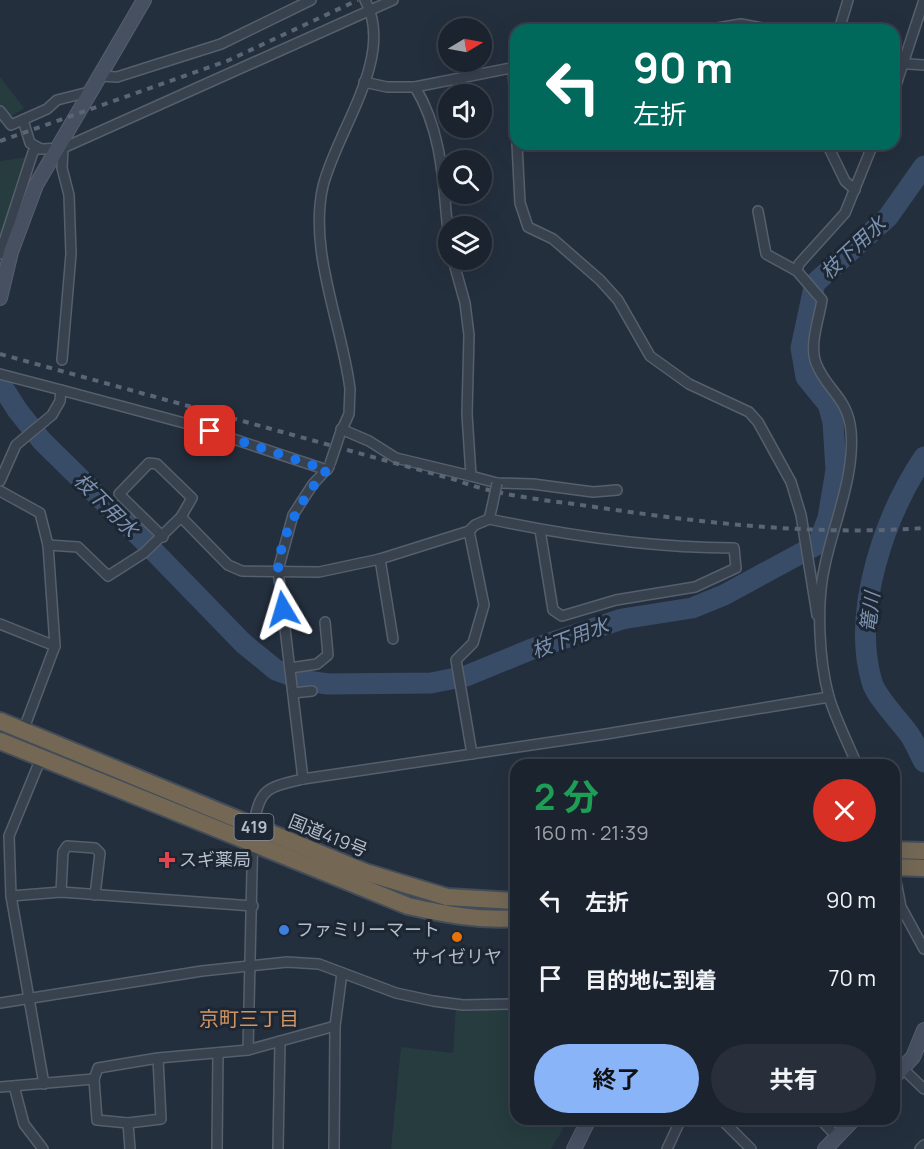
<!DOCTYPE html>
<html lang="ja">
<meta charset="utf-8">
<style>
:root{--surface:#1b232e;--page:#282f3a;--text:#f1f3f6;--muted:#a0a4aa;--line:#39404a;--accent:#8ab4f8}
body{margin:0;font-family:Manrope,"Noto Sans JP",sans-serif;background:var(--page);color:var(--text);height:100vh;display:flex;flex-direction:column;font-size:22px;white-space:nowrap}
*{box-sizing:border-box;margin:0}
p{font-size:20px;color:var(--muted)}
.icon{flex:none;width:33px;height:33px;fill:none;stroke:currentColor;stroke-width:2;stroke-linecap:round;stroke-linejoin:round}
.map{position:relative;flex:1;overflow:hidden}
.sheet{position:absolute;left:510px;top:759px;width:390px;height:366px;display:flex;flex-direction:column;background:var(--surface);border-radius:18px;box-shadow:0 6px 24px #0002,0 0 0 2px var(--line)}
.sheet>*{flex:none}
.guide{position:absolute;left:510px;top:24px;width:390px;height:126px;border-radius:18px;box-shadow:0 6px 24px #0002,0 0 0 2px var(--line);background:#00695c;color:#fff;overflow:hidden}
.needle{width:39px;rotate:80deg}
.fabs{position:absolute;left:438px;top:18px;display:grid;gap:12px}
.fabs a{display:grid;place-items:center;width:54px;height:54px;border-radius:50%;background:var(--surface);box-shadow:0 6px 24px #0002,0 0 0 2px var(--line);font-size:30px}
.pin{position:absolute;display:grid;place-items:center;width:51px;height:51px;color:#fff;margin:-26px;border-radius:12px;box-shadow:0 3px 9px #0006}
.me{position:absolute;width:66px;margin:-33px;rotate:353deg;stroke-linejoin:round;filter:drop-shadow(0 0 4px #0008)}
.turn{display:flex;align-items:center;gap:21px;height:126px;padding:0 24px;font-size:27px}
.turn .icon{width:78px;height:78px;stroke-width:2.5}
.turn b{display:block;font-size:42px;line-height:51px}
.round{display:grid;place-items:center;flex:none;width:63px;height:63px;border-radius:32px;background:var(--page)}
.head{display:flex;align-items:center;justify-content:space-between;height:102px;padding:0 24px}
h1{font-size:36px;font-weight:700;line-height:45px;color:#1e9e55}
.primary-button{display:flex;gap:12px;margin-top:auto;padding:12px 24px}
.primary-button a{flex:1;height:69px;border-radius:36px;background:var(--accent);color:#111;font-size:24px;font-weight:700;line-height:69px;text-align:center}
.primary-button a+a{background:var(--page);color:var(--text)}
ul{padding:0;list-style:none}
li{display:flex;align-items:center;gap:18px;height:78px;padding:0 24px}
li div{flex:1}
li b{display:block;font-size:22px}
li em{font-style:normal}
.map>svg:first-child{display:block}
</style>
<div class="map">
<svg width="924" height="1149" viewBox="0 0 924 1149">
<rect width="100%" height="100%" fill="#242f3e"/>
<g fill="#263c3f">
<polygon points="0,77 24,108 0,124"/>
<polygon points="29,157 0,235 0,161"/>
<polygon points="456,1006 516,1010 516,1119 569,1119 551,1149 391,1149 401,1047 453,1053"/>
</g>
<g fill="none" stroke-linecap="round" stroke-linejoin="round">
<g stroke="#394c67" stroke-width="21">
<polyline points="0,383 18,411 42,441 143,540 243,643 276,670 307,681 328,684 431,683 466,676 532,649 622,619 692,608 724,595 818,544 828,518 836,470 833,422 828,404 806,377 801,348 815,283 888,217 924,166"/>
<path d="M924 457C885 515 851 612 872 682 876 697 899 720 909 734 915 742 919 753 924 762"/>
</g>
<g stroke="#565f6c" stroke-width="12">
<g id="street">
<polyline points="706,30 741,24 772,30"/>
<polyline points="839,30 848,0"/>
<polyline points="894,63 924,65"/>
<polyline points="513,67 516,124"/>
<polyline points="99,76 117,77 221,44 311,0"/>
<path d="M364 82 387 87H415C442 131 443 182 448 233"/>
<polyline points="415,87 516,67"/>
<polyline points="894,91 924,0"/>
<polyline points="0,111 11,125 47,109 57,100 89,92"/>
<polyline points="23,120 30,143 41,149 63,148 393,0"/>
<polyline points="517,144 520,203 528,227 553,239 600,280 618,300 650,356 689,384 749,412 758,422 791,482 801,515 817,615"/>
<polyline points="827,144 845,181 855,190"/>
<polyline points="758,211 766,254 797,271"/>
<polyline points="0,254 33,152 38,148"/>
<polyline points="453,260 465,303 469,335 467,414 471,476 497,483 533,484 593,492 617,490"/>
<polyline points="62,360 71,254 69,195 62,168 63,148"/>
<polyline points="0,374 61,390"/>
<polyline points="341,429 369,441 396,458 471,476"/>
<path d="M340 434 349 414 350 389C342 324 308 251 323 186 337 130 396 56 365 0"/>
<polyline points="0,481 16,445 52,415 60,401 61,390 188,424 327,470"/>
<polyline points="0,491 40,513 48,545 55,646 23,731"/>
<path d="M489 519C569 536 653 548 734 548L736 568 695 587 616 600 562 616 553 610 540 530"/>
<polyline points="469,531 484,605 473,643 456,660 472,754"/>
<polyline points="163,537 119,494 149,463 157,464 192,498 181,517"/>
<polyline points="48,545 78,547 108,576 144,553 181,517 228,565 242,571 319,572 380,559 469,531 475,525 489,519 492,507"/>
<polyline points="380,559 393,639"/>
<polyline points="0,624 55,646"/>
<polyline points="290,668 317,664 328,655 325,622"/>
<polyline points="293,693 312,691"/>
<polyline points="41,758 9,836 11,896 44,1084"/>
<path d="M857 765C848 743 836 720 829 697 819 661 816 602 825 565 834 522 855 476 851 431 848 397 826 390 816 363 809 345 819 319 822 300L797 271 799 264 845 213 873 144"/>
<polyline points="303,779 278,570 293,515 313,484 329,467"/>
<polyline points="894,871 901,907 924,949"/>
<polyline points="61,892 63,852 67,846 95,848 100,853 95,895"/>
<polyline points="11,896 61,892 253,906"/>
<polyline points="0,1003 202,971 287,962 319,964 396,993 433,1001 463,1005 516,1004"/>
<path d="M248 1050 253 826C261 788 265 788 303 779L606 734 829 697"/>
<polyline points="158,1058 161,1119 128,1123 97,1120 94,1079 98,1068 158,1058 248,1050 335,1026"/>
<polyline points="894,1060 924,1089"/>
<polyline points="14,1086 24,1124 43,1149"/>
<polyline points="0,1087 94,1079"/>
<polyline points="721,1119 751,1149"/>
<polyline points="820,1119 837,1137"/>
<polyline points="128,1123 130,1149"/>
<polyline points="217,1149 218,1053"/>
<polyline points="278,1149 280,1041"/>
<polyline points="334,1149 335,1026 342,973"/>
<polyline points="667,1149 681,1119"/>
<polyline points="920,1149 924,1145"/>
</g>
</g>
<g stroke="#565f6c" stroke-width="16">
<g id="secondary">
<polyline points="0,298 11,252 36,185 144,0"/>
<polyline points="894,1077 913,1057 924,1030"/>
<polyline points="574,1149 589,1119"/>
<polyline points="825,1149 854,1119"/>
</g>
</g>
<g stroke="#434c59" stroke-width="20">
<g id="highway">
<polyline points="0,721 365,872 447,897 516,901"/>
<path d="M0 741 408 906C444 914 479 921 516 918"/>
<polyline points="894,850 924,851"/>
<polyline points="894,867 924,868"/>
</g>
</g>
<use href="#street" stroke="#38414e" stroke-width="9"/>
<use href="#secondary" stroke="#465061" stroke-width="14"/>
<use href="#highway" stroke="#746855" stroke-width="16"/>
<g stroke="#5a6575" stroke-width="4" stroke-dasharray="6 6" stroke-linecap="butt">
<polyline points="0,141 227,61 358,0"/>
<path d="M0 354 456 480C501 497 548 500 595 507 704 523 814 536 924 528"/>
</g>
<g stroke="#565f6c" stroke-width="12" stroke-linecap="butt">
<g id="street-bridge">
<polyline points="330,464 340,434"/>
<polyline points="492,507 497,483"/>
</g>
</g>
<use href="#street-bridge" stroke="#38414e" stroke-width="9"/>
</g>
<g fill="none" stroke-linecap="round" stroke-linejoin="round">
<path stroke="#1a73e8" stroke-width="10" stroke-dasharray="0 18" d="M210 431 327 470C304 494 278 538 278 573 279 585 281 597 283 609"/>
</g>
<path fill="#e0444e" stroke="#1d2633" stroke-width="2" d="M164 851h6v6h6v6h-6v6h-6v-6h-6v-6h6z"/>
<circle fill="#3f7fe0" stroke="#1d2633" stroke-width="2" cx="284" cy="930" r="6"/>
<circle fill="#e8710a" stroke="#1d2633" stroke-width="2" cx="457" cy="937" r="6"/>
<g text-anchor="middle" stroke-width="6" stroke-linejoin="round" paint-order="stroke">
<rect fill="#1d2633" stroke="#878f9c" stroke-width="1.5" x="234.5" y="814" width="39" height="26" rx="4.5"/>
<g font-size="16" font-weight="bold" fill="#b4bcc9">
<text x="254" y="833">419</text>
</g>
<g font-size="18" fill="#b4bcc9" stroke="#1d2633">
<text transform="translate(328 836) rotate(22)" y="6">国道419号</text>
</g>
<g font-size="18" fill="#b4bcc9" stroke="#1d2633" text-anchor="start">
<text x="179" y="866">スギ薬局</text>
<text x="296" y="936">ファミリーマート</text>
<text x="457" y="963" text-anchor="middle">サイゼリヤ</text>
</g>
<g font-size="20" font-style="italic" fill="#7c92b1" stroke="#1d2633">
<text transform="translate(853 248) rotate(-43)" y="7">枝下用水</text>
<text transform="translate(106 505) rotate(45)" y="7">枝下用水</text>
<text transform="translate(870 612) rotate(-83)" y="7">篭川</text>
<text transform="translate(570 638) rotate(-20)" y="7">枝下用水</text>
</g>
<g font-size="20" fill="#d59563" stroke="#1d2633">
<text x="249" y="1026">京町三丁目</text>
</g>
</g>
</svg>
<div class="fabs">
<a><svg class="needle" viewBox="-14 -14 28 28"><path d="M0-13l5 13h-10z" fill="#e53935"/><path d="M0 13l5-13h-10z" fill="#a0a4aa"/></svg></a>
<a><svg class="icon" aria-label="sound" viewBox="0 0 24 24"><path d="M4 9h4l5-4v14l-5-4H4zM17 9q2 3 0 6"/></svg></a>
<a><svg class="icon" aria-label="search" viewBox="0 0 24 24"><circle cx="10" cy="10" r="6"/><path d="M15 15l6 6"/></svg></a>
<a><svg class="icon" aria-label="layers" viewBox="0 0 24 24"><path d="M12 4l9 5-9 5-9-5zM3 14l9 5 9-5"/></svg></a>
</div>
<div class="pin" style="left:210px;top:431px;background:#d93025"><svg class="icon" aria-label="arrive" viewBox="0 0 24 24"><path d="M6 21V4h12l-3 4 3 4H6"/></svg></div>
<svg class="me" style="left:283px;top:609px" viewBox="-20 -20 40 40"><path d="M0-17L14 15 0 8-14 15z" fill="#1a73e8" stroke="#fff" stroke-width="4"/></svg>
<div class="guide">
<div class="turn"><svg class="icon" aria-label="left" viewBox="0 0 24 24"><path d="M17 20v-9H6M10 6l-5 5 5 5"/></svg><div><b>90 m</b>左折</div></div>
</div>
<section class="sheet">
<div class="head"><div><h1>2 分</h1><p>160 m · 21:39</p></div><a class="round" style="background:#d93025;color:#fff"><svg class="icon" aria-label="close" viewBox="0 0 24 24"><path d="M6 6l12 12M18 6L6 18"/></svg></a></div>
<ul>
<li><svg class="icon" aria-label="left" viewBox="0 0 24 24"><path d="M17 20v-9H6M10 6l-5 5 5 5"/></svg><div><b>左折</b></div><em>90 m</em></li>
<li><svg class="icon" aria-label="arrive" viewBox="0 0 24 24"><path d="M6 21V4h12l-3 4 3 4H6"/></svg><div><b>目的地に到着</b></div><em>70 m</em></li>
</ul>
<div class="primary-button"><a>終了</a><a>共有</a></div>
</section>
</div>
